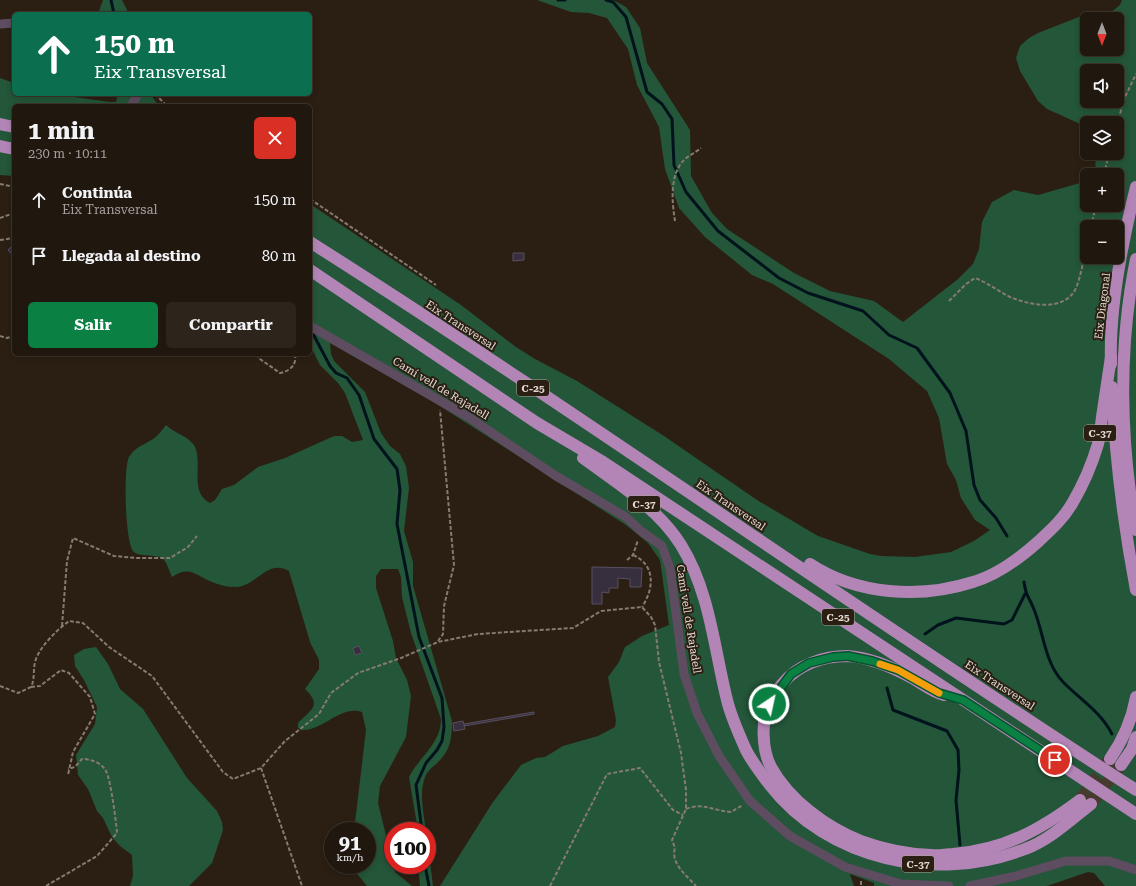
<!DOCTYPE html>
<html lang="es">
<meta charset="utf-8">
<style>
:root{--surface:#20170e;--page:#2d241c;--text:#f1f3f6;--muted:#a29f9e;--line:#3d362e;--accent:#0b8043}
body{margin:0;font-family:"Roboto Serif",serif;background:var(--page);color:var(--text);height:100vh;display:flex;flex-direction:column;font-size:15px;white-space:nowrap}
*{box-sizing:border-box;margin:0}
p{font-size:13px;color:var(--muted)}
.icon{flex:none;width:22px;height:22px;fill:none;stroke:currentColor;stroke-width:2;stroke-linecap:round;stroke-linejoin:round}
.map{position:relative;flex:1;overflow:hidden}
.panel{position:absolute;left:12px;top:104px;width:300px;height:252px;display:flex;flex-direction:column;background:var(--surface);border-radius:6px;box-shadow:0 2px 6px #0003,0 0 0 1px var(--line)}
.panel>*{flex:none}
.banner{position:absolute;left:12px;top:12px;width:300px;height:84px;border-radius:6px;box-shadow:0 2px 6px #0003,0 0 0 1px var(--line);background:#0b6e4f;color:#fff;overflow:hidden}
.needle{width:26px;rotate:180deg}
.fabs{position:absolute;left:1080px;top:12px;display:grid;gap:8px}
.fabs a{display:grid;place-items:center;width:44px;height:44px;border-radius:6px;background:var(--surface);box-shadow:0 2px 6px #0003,0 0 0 1px var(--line);font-size:20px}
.speed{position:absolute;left:324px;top:822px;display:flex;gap:8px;font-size:20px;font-weight:700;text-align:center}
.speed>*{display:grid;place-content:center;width:52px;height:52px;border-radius:50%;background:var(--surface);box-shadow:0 2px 6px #0003,0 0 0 1px var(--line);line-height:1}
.speed small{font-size:10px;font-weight:400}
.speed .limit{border:6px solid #d22;background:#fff;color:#111}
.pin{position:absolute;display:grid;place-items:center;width:34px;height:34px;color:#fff;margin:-17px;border:2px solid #fff;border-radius:50%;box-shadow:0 1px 4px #0007}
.me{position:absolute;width:44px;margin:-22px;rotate:34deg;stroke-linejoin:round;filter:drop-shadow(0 0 3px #0008)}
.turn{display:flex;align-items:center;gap:14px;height:84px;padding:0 16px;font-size:18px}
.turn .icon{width:52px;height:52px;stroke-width:2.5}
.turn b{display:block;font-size:28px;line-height:34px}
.round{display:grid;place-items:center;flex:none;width:42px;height:42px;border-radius:6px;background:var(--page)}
.head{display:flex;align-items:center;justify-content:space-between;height:68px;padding:0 16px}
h1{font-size:24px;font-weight:700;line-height:30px}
.primary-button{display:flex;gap:8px;margin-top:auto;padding:8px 16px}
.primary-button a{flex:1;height:46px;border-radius:6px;background:var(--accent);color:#fff;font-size:16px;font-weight:700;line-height:46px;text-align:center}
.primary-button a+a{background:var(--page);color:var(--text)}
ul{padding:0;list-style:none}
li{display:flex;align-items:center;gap:12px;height:56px;padding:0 16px}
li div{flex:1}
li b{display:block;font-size:15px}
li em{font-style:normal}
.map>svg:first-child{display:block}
</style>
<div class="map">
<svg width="1136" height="886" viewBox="0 0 1136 886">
<rect width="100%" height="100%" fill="#2b1f13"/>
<g fill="#245639" fill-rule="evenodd">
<polygon points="103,0 122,0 129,14 98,14"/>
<path d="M537 0H613L626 7 640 28 647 63 690 130 691 176 712 213 727 229 794 273 830 291 874 301 903 322 958 279 973 264 979 249 982 222 992 202 1014 190 1038 195 1087 181V205H1117V175H1095L1096 153H1117V123H1087V127L1047 109 1038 101 1020 71 1016 58 1020 46 1029 38 1038 33 1089 13 1111 12 1120 5 1122 0H1136V886H1105L1094 873 1088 872 1047 886H874V883L850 874 854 886H440L493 802 521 765 536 758 545 757 563 746 598 736 615 727 616 720 608 677 619 662 625 647 642 636 669 625 660 560 648 543 626 525 432 401 330 343 331 354 334 361 365 392 381 433 390 446 400 454 406 466 409 488 404 531 413 562V586L452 721C452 735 451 748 441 759 436 765 429 769 426 775 418 791 424 814 426 831H418L409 777C419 757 441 744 441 719L411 633 402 597 401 577 398 569H381L376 576V588L393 641 396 658 407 680 411 696 406 737 380 786 378 803 395 872 412 886H367L350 865H367V831H354L366 730 362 712C340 705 322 732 301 730L298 728V723C310 710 323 706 305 689L319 669V660L310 642 289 571C267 558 256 587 236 587 227 587 219 585 212 582 195 575 190 565 172 577 163 555 166 557 142 555 139 554 136 554 134 552 125 545 123 468 129 457 135 447 144 445 153 439 158 436 162 430 166 425 174 433 188 436 194 445 204 462 188 492 210 503L215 500 222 489 234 485 258 467 285 458 334 436H342L352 442 363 440 345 393 338 383 320 365 310 345V204L461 305 516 347 535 359 577 381 664 436 757 500 818 536 870 554 881 556 915 557 951 552 974 541 990 530 975 520 961 498 956 480 947 464 939 418 927 391 889 359 773 284 752 275 705 237 679 208 665 169 659 127 637 85 628 49 607 18 589 13 571 12ZM1087 19H1117V49H1087ZM1087 71H1117V101H1087ZM1087 227H1117V257H1087Z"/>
<polygon points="0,78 14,83 14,94 53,94 110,102 116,102 118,94 152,94 153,98 159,106 14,106 14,176 0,175"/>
<polygon points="96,647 108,664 120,689 143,709 187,778 217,811 222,822 223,830 212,863 189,886 130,886 133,876 132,855 120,846 112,837 103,818 97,811 88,789 78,775 76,755 95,724 97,707 84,680 75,666 74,655 84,649"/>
<polygon points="427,837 433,886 420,886 418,865 427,865"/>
</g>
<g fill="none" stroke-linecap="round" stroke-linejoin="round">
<g stroke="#00131c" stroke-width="3">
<polyline points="111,0 114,14"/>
<polyline points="558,0 565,0"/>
<polyline points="606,0 613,2 626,17 647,92 662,104 672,119 674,165 686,192 718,231 779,278 808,293 863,311 889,335 917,348 950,393 966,431 974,485 980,500 996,518 1007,536"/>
<polyline points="311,330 330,366 336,373 347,378 359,395 374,439 397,469 400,490 397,524 419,637 442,698 444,727 442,741 437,750 426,763 416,785 422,831"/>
<path d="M1024 582C1026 597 1028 595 1033 607 1044 632 1044 663 1064 683 1081 700 1101 712 1112 734"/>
<polyline points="925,634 938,625 956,618 1004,624 1012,620 1025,594"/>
<polyline points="887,688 893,710 947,731 958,750 959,770 956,800 960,845"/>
<polyline points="425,865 429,886"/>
</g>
</g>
<g fill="#372f3e" stroke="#585060">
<polygon points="14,244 14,257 8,250"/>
<polygon points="513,253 524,253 524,260 513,261"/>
<polygon points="592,567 642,568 641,587 630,587 630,579 618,578 618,588 609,588 609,593 602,592 602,604 592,604"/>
<polygon points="359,646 362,653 355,655 353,648"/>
<polygon points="534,712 534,714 464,726 464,724"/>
<polygon points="463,721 465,729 454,731 453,723"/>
</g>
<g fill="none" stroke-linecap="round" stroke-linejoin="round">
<g stroke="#473b30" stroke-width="12" stroke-dasharray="12 6" stroke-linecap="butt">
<polyline points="1080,800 1108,761"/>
<polyline points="1091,804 1119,767"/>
</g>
<g stroke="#857b71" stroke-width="2" stroke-dasharray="4 2" stroke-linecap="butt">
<polyline points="155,94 167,106"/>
<polyline points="1117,125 1124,99 1136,74"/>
<polyline points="1104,175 1109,153"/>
<polyline points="0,184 14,187"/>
<polyline points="310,199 436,285"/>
<polyline points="0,218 14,213"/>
<path d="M675 221C672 202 669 174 685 159 690 155 696 152 701 148"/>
<polyline points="1091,227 1096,205"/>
<polyline points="0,240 14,238"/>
<path d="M949 301 966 284 975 278C988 283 998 291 1010 297 1029 305 1063 312 1075 290 1081 278 1084 256 1087 243"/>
<polyline points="0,336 7,338 14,336"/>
<path d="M256 354 260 359 280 373C290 371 297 365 295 354"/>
<path d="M633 555C656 565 654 589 642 607"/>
<polyline points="627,560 633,555 638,540"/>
<polyline points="62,626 67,561 73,538 114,556 137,558 170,558 188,547 197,536"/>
<polyline points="438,641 443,634 444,606 454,565 440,410"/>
<path d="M0 686 18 693 31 687C35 679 33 671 35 662 39 647 57 630 69 621L83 623 109 647 152 676 223 772 233 779 261 768 285 741 319 714 331 693 358 673 401 658 438 642 478 634 573 628 601 611 642 607 651 617 655 625 659 662 681 753 686 790V809L672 840 675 848C670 863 687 876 696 886"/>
<polyline points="31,687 40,686 61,670 69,673 90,697 95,714 73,752 68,775"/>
<polyline points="261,768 302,886"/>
<path d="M686 809C703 802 714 811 731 812L743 805"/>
<polyline points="861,881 861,886"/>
<path d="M46 886 97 856 117 833C116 821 111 781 106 771 102 763 91 759 82 759L75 767 68 769"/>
<polyline points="550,886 607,774 640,768 673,810 683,815"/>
</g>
<g stroke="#5e4c60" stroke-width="9">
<polyline points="0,24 14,23"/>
<polyline points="131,106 138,94"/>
<polyline points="310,326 470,418 556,476 626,517 641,531 662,546 670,568 684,674 697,713 719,756 750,801 790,836 845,867 901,884 949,886"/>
<polyline points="970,886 1016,876 1066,861 1109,861 1136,870"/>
</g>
<g stroke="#b285b6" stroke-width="12">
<polyline points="0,124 14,127"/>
<polyline points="0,146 14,149"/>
<path d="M310 242C589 419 858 612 1136 790"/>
<path d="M1136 259C1118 347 1120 442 1136 530"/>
<polyline points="310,270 537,423 603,462 1136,814"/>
<path d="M1111 364C1109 310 1123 239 1136 187"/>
<path d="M1112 387C1115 455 1123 522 1136 590"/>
<path d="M583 458C617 483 658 508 681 545 710 592 714 648 727 700 731 717 739 734 746 750 752 762 761 773 769 784 829 861 936 883 1025 849 1048 841 1072 819 1091 804"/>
<path d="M810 564C857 595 920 599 973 582 998 575 1020 558 1039 541 1052 529 1064 518 1073 502 1083 485 1092 464 1098 444 1100 436 1101 426 1102 417 1105 397 1108 377 1111 357"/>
<path d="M944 695C933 692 924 685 914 679 894 668 870 657 847 656 823 656 798 665 783 683 778 689 772 696 769 703 761 721 762 750 771 767 789 800 827 828 861 841 883 849 908 854 931 855 938 856 946 854 953 854 1004 850 1040 830 1080 800"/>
<path d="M1110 759C1123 740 1132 719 1136 697"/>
<polyline points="1121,765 1132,749 1136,737"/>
</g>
</g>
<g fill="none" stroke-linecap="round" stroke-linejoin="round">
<g stroke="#07532c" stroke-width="10">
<polyline id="route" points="769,704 791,674 809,663 833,657 848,656 872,661 898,670 939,693 963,700 1055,760"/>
</g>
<use href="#route" stroke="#0b8043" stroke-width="7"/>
<polyline stroke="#f59e0b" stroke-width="7" points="880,664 898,670 939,693"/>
</g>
<g text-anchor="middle" stroke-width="4" stroke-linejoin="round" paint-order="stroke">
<g fill="#2b1f13" stroke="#aca399" stroke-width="1">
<rect x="517" y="380" width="32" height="16" rx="3"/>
<rect x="1084" y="425" width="32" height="16" rx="3"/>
<rect x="628" y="496" width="32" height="16" rx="3"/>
<rect x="822" y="609" width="32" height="16" rx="3"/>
<rect x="902" y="856" width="32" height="16" rx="3"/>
</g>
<g font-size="10" font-weight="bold" fill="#e3dbd3">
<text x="533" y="392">C-25</text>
<text x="1100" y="437">C-37</text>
<text x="644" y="508">C-37</text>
<text x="838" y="621">C-25</text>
<text x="918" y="868">C-37</text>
</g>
<g font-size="11" fill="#e3dbd3" stroke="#2b1f13">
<text transform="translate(1102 306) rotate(-83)" y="4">Eix Diagonal</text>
<text transform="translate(461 325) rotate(33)" y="4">Eix Transversal</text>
<text transform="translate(441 388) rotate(31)" y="4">Camí vell de Rajadell</text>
<text transform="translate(731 505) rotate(34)" y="4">Eix Transversal</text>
<text transform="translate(689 619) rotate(81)" y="4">Camí vell de Rajadell</text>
<text transform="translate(1000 685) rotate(33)" y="4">Eix Transversal</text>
</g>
</g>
</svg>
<div class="fabs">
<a><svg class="needle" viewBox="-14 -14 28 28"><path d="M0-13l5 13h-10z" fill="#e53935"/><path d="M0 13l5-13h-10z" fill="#a29f9e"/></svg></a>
<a><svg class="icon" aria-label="sound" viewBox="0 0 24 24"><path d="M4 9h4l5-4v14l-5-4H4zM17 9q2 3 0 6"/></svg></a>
<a><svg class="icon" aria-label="layers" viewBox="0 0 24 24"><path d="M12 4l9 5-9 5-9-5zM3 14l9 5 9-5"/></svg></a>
<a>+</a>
<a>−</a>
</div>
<div class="speed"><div>91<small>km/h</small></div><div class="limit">100</div></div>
<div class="pin" style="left:1055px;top:760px;background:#d93025"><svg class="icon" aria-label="arrive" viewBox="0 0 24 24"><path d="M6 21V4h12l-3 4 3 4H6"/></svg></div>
<svg class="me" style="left:769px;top:704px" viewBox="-20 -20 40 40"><circle r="17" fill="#0b8043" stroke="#fff" stroke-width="3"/><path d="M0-11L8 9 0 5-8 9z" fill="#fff"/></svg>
<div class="banner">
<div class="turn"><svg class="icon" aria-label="ahead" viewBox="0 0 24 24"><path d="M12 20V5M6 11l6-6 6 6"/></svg><div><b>150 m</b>Eix Transversal</div></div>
</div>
<section class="panel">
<div class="head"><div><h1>1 min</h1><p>230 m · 10:11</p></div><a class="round" style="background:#d93025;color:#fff"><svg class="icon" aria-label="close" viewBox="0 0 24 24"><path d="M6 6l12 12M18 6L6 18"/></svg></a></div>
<ul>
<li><svg class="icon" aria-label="ahead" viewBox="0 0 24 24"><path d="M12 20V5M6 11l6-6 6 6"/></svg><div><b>Continúa</b><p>Eix Transversal</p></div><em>150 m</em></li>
<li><svg class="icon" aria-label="arrive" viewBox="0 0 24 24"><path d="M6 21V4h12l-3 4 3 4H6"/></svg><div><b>Llegada al destino</b></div><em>80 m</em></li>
</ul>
<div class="primary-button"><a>Salir</a><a>Compartir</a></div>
</section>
</div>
